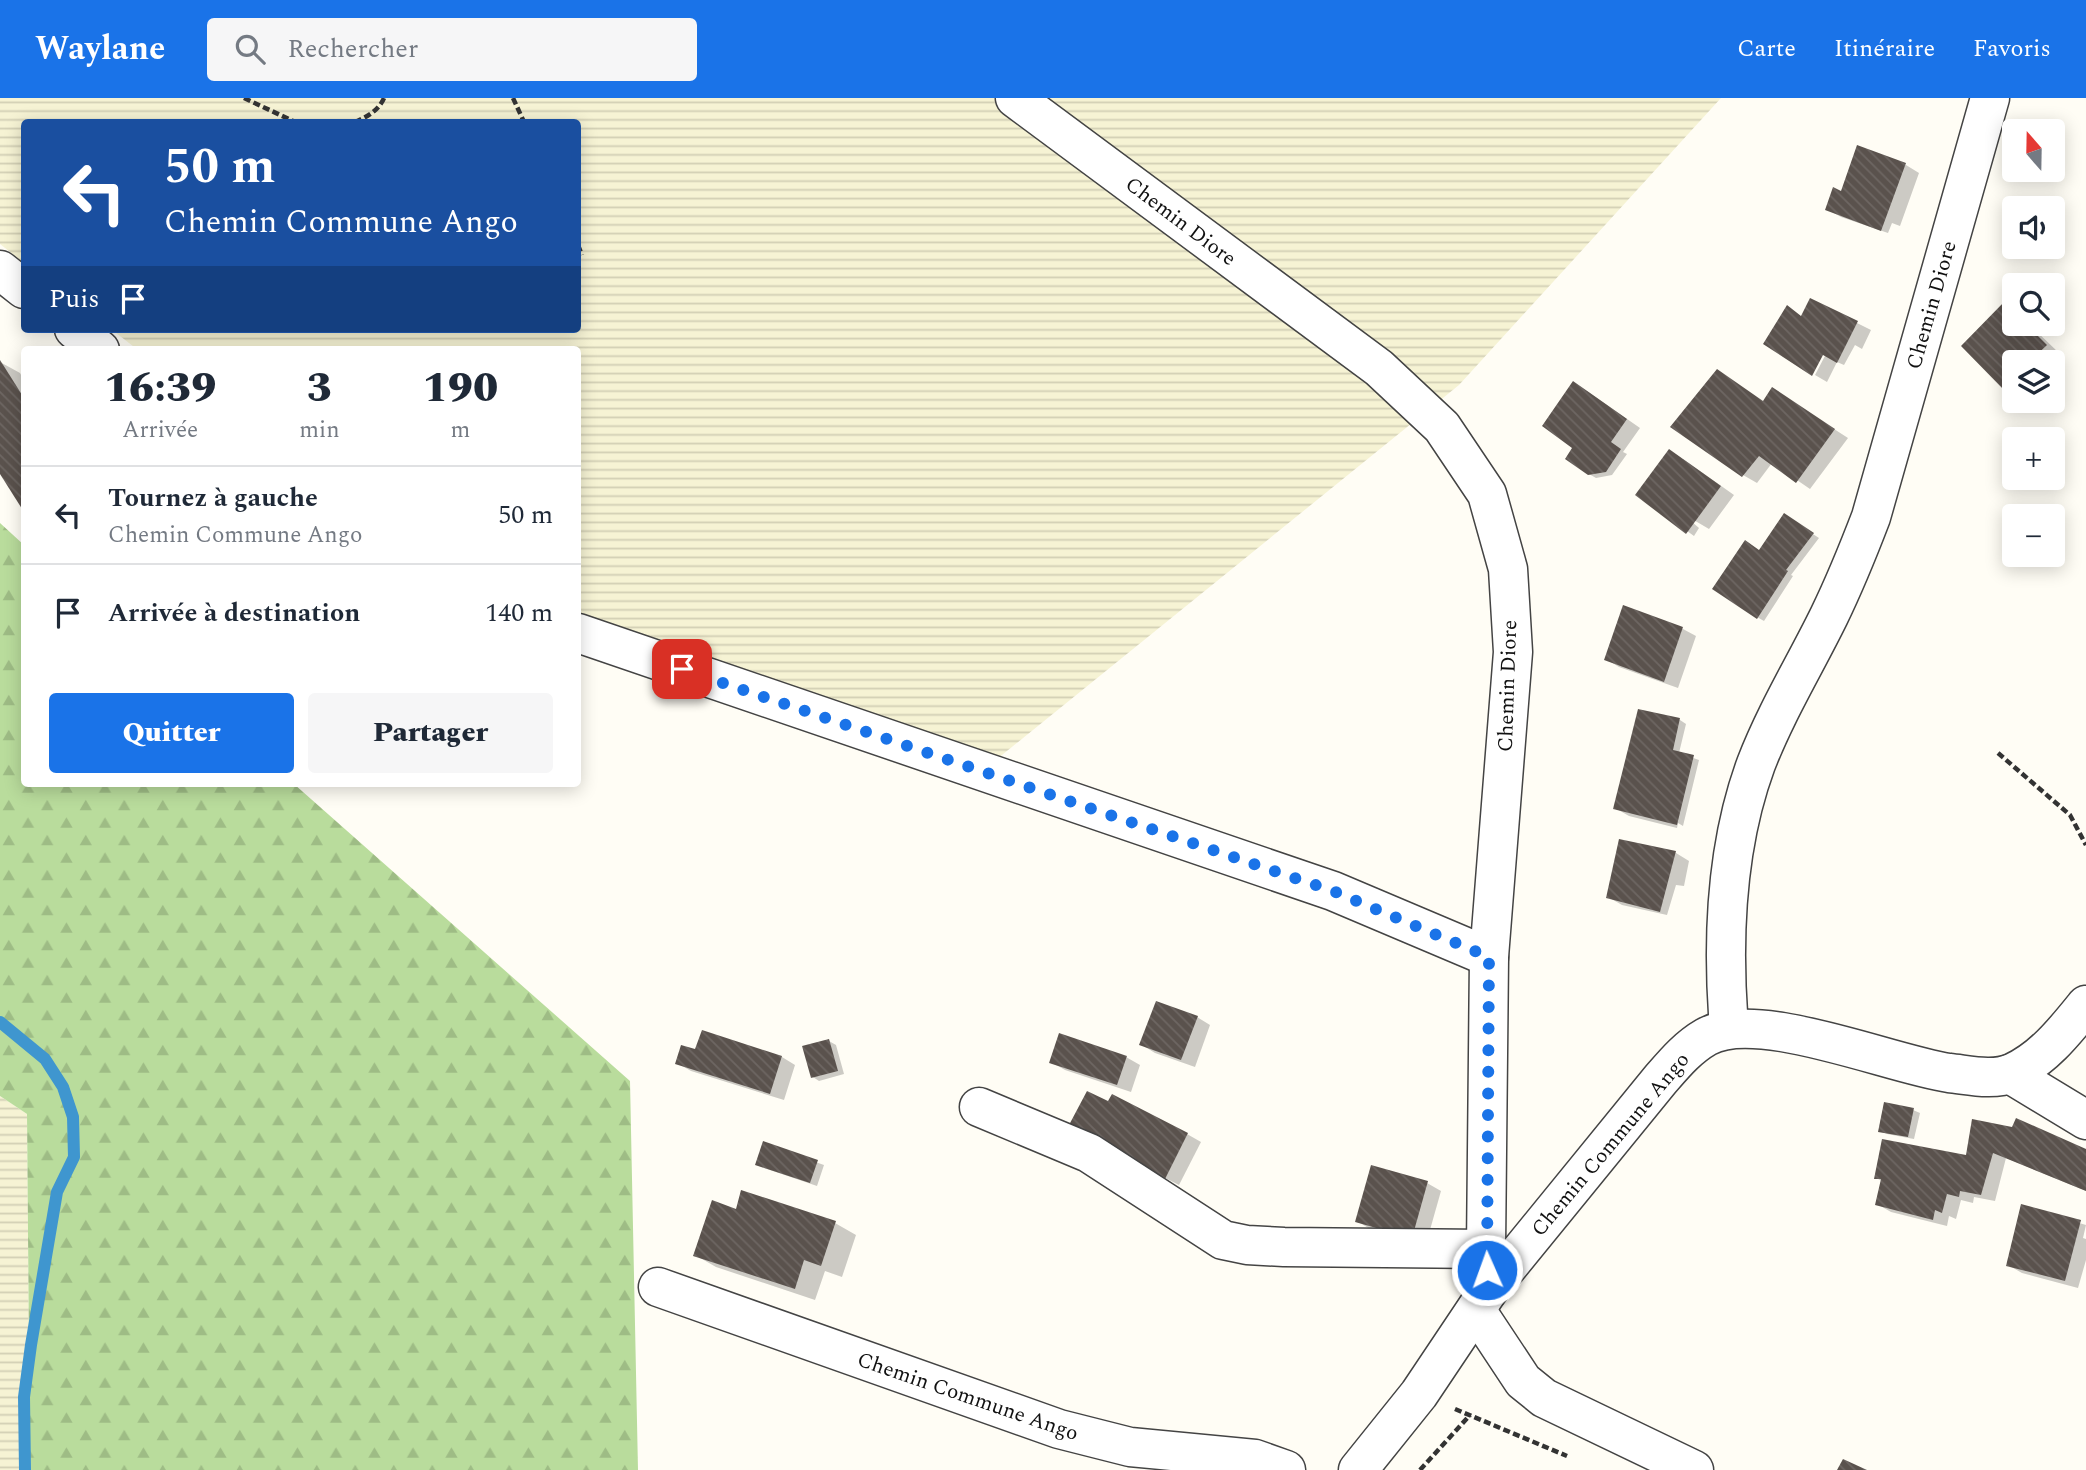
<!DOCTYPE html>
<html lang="fr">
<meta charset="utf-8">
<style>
:root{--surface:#fff;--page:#f6f6f7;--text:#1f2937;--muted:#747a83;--line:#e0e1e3;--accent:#1a73e8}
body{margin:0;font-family:Spectral,serif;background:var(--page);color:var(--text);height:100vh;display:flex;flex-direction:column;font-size:26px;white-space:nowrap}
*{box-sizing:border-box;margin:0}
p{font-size:23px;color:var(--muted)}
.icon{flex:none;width:38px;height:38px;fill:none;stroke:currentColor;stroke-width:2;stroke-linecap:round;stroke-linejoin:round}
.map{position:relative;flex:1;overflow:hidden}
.panel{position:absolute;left:21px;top:248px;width:560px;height:441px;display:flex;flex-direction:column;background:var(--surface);border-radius:7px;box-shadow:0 4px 18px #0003}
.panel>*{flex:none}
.top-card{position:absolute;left:21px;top:21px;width:560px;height:214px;border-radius:7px;box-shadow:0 4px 18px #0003;background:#1a4fa0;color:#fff;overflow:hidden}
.needle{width:46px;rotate:340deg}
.buttons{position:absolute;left:2002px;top:21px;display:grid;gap:14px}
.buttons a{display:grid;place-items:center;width:63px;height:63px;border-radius:7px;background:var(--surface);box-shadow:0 4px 18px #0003;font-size:35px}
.pin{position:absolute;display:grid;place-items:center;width:60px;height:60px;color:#fff;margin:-30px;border-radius:14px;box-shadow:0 4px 10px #0006}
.me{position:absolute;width:77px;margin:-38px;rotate:358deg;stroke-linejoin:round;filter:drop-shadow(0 0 5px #0008)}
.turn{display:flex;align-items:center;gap:24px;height:147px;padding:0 28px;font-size:32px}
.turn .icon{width:91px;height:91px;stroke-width:2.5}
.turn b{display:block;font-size:49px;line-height:60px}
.then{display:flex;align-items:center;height:66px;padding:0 28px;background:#0003;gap:14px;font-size:26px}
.eta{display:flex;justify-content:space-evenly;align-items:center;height:119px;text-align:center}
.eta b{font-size:42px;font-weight:800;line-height:49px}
.primary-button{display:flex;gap:14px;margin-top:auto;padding:14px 28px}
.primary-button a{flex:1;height:80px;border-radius:7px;background:var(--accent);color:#fff;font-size:28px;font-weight:800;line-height:80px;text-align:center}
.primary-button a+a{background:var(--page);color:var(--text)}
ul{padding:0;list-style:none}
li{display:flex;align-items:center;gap:21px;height:98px;padding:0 28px;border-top:2px solid var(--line)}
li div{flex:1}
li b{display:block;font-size:26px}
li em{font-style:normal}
header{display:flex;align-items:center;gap:42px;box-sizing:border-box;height:98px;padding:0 35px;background:var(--accent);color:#fff}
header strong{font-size:33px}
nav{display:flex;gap:38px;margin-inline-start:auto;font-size:24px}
.search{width:490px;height:63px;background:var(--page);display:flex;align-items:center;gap:18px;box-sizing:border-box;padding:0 24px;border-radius:7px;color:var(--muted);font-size:26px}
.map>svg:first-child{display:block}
</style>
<header>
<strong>Waylane</strong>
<div class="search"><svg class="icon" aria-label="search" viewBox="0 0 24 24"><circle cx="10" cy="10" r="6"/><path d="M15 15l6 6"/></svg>Rechercher</div>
<nav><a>Carte</a><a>Itinéraire</a><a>Favoris</a></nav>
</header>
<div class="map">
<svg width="2086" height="1372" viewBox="0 0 2086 1372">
<defs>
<pattern id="farmland-rules" width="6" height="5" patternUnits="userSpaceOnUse" patternTransform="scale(1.75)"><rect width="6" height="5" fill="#f6f3d4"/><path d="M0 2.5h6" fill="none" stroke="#d2cfb5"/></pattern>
<pattern id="forest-firs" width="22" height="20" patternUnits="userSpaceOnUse" patternTransform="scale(1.75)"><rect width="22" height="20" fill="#b9dc9c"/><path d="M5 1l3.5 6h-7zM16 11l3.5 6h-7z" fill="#9ebc85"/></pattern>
<pattern id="building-back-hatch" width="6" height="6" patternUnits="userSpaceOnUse" patternTransform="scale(1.75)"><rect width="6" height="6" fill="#5a524d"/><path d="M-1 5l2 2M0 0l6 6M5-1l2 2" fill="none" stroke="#6d6662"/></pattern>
</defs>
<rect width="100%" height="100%" fill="#fffdf5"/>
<g fill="url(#farmland-rules)">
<polygon points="0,0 1721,0 1459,287 986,670 578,517 578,252 138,252 111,231 578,231 578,24 24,24 24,165 0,146"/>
<polygon points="0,998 27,1016 30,1372 0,1372"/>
</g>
<polygon fill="url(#forest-firs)" points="0,425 24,447 24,686 294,686 630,983 638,1372 30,1372 27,1016 0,998"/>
<g fill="#0003">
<polygon points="1859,49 1906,67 1919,75 1900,128 1892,125 1888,135 1841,119 1827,111 1842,95"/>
<polygon points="2004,207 2014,212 2014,226 2029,226 2059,255 2050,264 2014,264 2014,295 2004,289"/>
<polygon points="1802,220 1857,225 1871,232 1862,251 1855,247 1844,267 1837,264 1827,284 1815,277 1826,256"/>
<polygon points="0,264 20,275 24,282 24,410 0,372"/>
<polygon points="1587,293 1640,330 1623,354 1627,356 1612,377 1596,380 1589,376"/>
<polygon points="1786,300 1848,340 1810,391 1772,365 1757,385 1743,377 1764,305"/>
<polygon points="1683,361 1734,397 1709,431 1692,421 1691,423 1699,430 1694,438 1655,410"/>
<polygon points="1784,417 1819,440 1791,477 1793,478 1764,523 1750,515 1760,453"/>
<polygon points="1624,510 1683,531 1696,538 1678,590 1619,569 1606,561"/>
<polygon points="1640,613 1680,622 1686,626 1679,655 1699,662 1683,728 1678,725 1677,730 1629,718 1615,710"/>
<polygon points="1620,743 1676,755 1689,763 1684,788 1676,787 1667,817 1622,807 1608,799"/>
<polygon points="1197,919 1210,927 1195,969 1155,955 1142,947"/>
<polygon points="703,934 782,959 795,967 784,1002 691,973 677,965 696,953"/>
<polygon points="829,943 836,947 844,976 819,983 813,979"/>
<polygon points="1126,959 1140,967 1131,994 1065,972 1051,964"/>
<polygon points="1913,1012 1920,1015 1914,1041 1887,1036 1880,1033"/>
<polygon points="1974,1023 2086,1052 2086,1093 2006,1060 1995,1103 1974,1099 1973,1105 1961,1102 1956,1121 1949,1118 1947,1128 1891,1114 1877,1106 1882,1083 1876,1080 1968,1059"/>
<polygon points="1187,1036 1201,1044 1179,1087 1104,1049"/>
<polygon points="764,1046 824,1067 817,1088 764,1070"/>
<polygon points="1427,1085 1441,1093 1426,1146 1370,1131 1357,1123"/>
<polygon points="743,1095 835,1125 856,1137 842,1179 825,1173 815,1202 716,1169 695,1157 737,1113"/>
<polygon points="2022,1108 2086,1127 2083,1140 2086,1141 2086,1162 2078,1190 2022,1175 2008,1167"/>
</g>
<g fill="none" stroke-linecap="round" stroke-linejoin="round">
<polyline stroke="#3f96cf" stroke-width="12" points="0,924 45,961 63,989 73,1019 74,1059 57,1094 31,1247 24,1299 25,1372"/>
</g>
<g fill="url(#building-back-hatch)">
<polygon points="1857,47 1906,65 1881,133 1825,112 1833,89 1841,93"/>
<polygon points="1810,200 1858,223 1837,265 1823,257 1812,278 1763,246 1787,207 1801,218"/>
<polygon points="2004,204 2014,214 2014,226 2026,226 2047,247 2029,264 2014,264 2014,279 2003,291 1961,248"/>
<polygon points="0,262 24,300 24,414 0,376"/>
<polygon points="1717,271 1763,303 1772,289 1835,331 1796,385 1759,358 1742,379 1670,329"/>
<polygon points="1573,283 1627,321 1611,344 1621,351 1606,374 1588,377 1565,361 1572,350 1542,328"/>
<polygon points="1669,351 1721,388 1686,436 1635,397"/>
<polygon points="1784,415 1814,435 1786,472 1788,473 1757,521 1712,491 1745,442 1759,452"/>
<polygon points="1623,507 1683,529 1664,584 1604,562"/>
<polygon points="1638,611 1680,620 1673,652 1694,657 1677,727 1613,711"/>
<polygon points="1619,741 1676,753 1660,814 1606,800"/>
<polygon points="1156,903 1198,918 1181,962 1139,947"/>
<polygon points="702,932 782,958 770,996 675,966 681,947 695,951"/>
<polygon points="1059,935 1127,958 1117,987 1049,965"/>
<polygon points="829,941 838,973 811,980 802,948"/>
<polygon points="1087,993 1108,1003 1112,996 1188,1035 1165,1081 1089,1042 1069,1027"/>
<polygon points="1884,1004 1914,1010 1908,1039 1878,1034"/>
<polygon points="2016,1020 2086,1051 2086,1093 1993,1055 1981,1097 1960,1093 1959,1099 1947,1096 1942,1115 1935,1112 1933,1122 1875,1107 1881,1081 1874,1081 1882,1041 1966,1057 1972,1021 2012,1029"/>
<polygon points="763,1043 818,1062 810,1085 755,1067"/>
<polygon points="1371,1067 1428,1083 1412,1140 1355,1124"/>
<polygon points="741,1092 836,1123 821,1168 804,1162 795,1191 693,1158 712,1102 736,1111"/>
<polygon points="2021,1106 2081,1122 2065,1183 2006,1168"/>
<polygon points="1843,1361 1867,1372 1837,1372"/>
</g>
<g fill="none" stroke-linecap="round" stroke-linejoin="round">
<g stroke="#444" stroke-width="41">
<g id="minor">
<polyline points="1015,0 1379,270 1442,329 1487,396 1508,471 1513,554 1489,859 1486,1151 1488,1193"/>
<polyline points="0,172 24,191"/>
<polyline points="74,231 100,252"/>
<polyline points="578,535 1333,793 1489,859"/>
<path d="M1729 930C1722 843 1725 750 1756 666 1776 614 1805 567 1829 518 1845 485 1858 453 1871 419L1990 0"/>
<polyline points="2010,976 2086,1022"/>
<polyline points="979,1009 1089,1055 1223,1142 1247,1147 1284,1149 1486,1151"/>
<polyline points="658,1189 1059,1331 1130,1349 1255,1361 1286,1372"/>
<polyline points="1476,1212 1523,1283 1544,1300 1694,1372"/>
<path d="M1358 1372 1419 1296 1488 1193 1660 982C1674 966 1687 950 1706 939 1757 910 1889 966 1949 975 1969 977 1993 983 2012 975 2043 961 2065 933 2086 907"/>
</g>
</g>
<g stroke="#333" stroke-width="4.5" stroke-dasharray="7 3.5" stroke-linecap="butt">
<polyline points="244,0 293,23 304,24"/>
<polyline points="513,0 524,24"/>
<path d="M355 24C367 19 379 12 384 0"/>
<polyline points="578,147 582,157"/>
<polyline points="1998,655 2070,717 2086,747"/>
<polyline points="1455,1311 1567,1358"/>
<polyline points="1420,1372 1470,1317"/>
</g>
<use href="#minor" stroke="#fff" stroke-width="38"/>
</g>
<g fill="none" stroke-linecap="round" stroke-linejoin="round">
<polyline stroke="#1a73e8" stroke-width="12" stroke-dasharray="0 21.6" points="682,571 1333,793 1489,859 1487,1172"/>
</g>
<g text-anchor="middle" stroke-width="7" stroke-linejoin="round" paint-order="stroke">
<g font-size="21" fill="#111" stroke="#fff">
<text transform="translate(1181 123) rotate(37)" y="7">Chemin Diore</text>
<text transform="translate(1931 207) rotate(-74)" y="7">Chemin Diore</text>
<text transform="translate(1507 588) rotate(-88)" y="7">Chemin Diore</text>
<text transform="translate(1610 1046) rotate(-50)" y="7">Chemin Commune Ango</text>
<text transform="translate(968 1298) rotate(19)" y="7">Chemin Commune Ango</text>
</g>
</g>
</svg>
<div class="buttons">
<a><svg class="needle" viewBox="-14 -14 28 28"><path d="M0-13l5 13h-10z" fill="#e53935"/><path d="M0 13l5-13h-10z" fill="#747a83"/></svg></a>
<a><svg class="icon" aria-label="sound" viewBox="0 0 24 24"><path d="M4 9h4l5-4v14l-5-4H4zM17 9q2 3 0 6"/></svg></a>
<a><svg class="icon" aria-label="search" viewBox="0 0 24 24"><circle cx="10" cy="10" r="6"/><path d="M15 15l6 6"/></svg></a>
<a><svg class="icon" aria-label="layers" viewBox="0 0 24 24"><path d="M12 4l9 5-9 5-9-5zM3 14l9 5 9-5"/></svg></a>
<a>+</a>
<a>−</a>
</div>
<div class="pin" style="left:682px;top:571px;background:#d93025"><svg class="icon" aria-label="arrive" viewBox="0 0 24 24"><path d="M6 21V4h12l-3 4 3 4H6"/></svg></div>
<svg class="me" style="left:1487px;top:1172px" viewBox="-20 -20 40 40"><circle r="17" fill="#1a73e8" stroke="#fff" stroke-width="3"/><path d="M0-11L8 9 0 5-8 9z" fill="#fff"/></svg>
<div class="top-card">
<div class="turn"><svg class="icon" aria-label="left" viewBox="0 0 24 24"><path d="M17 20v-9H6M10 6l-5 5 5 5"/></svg><div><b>50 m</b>Chemin Commune Ango</div></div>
<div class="then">Puis<svg class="icon" aria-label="arrive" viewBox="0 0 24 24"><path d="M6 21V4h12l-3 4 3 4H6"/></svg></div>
</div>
<section class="panel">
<div class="eta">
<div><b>16:39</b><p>Arrivée</p></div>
<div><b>3</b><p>min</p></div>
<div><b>190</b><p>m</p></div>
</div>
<ul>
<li><svg class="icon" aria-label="left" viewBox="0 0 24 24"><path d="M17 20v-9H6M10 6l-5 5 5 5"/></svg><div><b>Tournez à gauche</b><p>Chemin Commune Ango</p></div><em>50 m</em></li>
<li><svg class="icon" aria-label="arrive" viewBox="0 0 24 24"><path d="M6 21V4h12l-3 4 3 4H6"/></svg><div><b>Arrivée à destination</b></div><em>140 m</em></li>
</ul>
<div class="primary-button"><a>Quitter</a><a>Partager</a></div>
</section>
</div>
